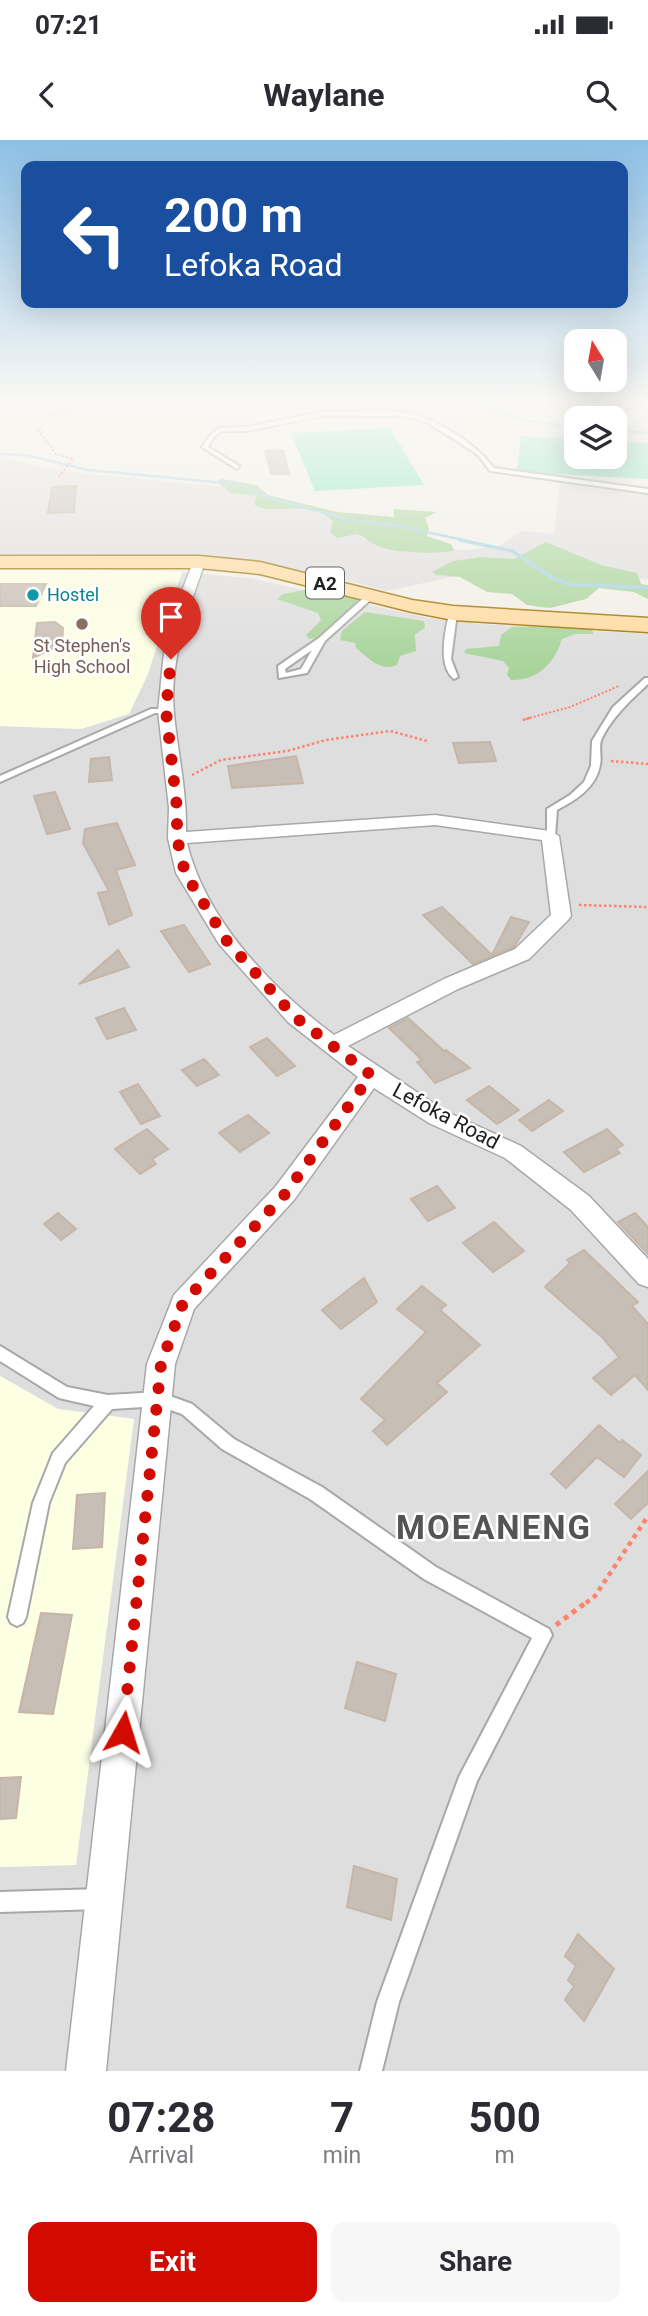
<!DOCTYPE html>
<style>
:root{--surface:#fff;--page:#f7f7f7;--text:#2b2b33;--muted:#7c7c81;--accent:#d20b00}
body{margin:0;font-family:Roboto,sans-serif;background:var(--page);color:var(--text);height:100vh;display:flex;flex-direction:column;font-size:26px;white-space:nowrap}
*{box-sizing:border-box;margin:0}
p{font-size:23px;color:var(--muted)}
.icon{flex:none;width:38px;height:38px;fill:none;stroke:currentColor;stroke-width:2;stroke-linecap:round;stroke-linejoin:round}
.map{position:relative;height:1931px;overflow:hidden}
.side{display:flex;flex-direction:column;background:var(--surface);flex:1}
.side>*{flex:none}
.hud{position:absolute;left:21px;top:21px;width:607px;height:147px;border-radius:14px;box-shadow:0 7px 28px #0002;background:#1a4fa0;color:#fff;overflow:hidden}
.needle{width:46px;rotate:349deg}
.fabs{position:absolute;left:564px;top:189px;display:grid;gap:14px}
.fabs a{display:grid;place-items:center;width:63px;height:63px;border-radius:14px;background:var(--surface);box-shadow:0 7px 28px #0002;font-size:35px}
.pin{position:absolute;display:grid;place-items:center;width:60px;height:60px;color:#fff;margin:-72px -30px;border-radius:50% 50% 50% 0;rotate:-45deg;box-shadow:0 0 7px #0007}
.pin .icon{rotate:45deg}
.me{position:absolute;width:77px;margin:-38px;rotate:6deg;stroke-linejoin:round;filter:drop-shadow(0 0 5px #0008)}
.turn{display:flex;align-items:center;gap:24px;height:147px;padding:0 28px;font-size:32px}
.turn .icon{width:91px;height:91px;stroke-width:2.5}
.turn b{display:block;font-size:49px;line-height:60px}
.eta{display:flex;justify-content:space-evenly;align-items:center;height:119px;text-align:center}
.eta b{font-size:42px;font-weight:700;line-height:49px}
.primary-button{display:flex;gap:14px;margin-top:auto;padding:14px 28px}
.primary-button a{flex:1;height:80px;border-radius:14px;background:var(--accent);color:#fff;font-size:28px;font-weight:700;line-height:80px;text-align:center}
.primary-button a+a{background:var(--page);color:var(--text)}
.status{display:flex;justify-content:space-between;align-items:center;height:49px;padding:0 35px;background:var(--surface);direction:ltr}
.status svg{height:19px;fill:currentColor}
header{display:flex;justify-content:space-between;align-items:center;height:91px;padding:0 28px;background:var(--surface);font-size:32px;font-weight:700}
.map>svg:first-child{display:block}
</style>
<div class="status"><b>07:21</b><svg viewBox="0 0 49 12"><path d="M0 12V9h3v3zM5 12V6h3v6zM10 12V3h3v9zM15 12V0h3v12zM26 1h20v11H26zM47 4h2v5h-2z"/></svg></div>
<header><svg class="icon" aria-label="back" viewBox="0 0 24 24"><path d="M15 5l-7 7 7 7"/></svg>Waylane<svg class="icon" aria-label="search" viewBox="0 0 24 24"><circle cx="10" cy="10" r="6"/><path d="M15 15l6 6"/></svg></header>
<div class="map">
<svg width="648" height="1931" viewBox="0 0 648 1931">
<rect width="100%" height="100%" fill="#f2efe7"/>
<g fill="#dfdede">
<polygon points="0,318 63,331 235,348 330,377 365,399 438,410 470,410 501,405 522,391 554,394 560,342 648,354 648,439 550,431 484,430 387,451 325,435 249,422 177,415 0,414"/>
<polygon points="182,432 250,438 428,478 480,484 648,494 648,1931 0,1931 0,1727 76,1725 133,1279 58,1269 0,1236 0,586 81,589 147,536"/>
</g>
<g fill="#fdffe3">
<polygon points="0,428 182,432 147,536 129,574 81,589 0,586"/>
<polygon points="0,1236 58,1269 134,1279 76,1725 0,1727"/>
</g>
<g fill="#a8d49a">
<path d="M221 339 256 345 268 355 337 372 394 377V369L437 372 425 378 429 388 427 396 451 404 454 410C439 415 390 413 376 405 369 402 365 397 357 394L337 398 330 392 333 381C303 356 269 378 254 364L257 355 231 353 217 342Z"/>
<polygon points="546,402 601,425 637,433 641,444 648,445 648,459 634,452 599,448 586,459 550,468 540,467 527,465 512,454 487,452 460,437 437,435 432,432 453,421 481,417 514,419"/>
<polygon points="304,450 356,457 358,463 316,498 309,499 306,495 321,480 318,473 277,459 283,454"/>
<path d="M365 472 424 481 425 488 415 494 416 511 400 516 397 525C379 532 369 518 356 508L355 503 340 500 342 491Z"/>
<path d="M559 486 592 488 593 494H575L562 499C555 523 537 541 511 540L507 535 509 528 503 521 464 513 466 509 499 506 501 495 512 487Z"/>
</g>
<g fill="#81e5c4">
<polygon points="390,288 424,345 315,351 291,293"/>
<polygon points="521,296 576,299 576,317 614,317 614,301 648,303 648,339 517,332"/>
</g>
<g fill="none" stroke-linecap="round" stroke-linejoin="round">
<g stroke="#a5d1e2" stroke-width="2.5">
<polyline points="370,261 427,261"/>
<polyline points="472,261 518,279 576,288"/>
<polyline points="614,290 648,293"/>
<polyline points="0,314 26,315 88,330 235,344 280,361 354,381 399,386 468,401"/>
</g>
<polyline stroke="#a5d1e2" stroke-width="3.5" points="460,400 512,411 553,438 569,444 648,448"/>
</g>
<g fill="#c7beb6" stroke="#c5b6a8" stroke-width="2">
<polygon points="283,310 289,334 271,334 265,311"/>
<polygon points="76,346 74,372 48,373 52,347"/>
<polygon points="0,444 46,444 36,466 0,466"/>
<polygon points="55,482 63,488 62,504 33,518 37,483"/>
<polygon points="490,602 496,621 459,623 453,603"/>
<polygon points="296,616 303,643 232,648 228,626"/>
<polygon points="109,617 112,640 89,642 91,619"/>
<polygon points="55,652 70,689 47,694 34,656"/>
<polygon points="117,683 135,725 116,730 132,775 109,785 98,753 109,751 83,703 85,689"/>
<polygon points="442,767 492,815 511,777 529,782 514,807 473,824 423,775"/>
<polygon points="184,785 210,824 189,832 161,791"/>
<polygon points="118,810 129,827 79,844"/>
<polygon points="124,868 136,890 107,899 96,878"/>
<polygon points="408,878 444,911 446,910 470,928 435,943 417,922 422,920 389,888"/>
<polygon points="267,898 295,926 277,936 250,907"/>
<polygon points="204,919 219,935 197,946 182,930"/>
<polygon points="138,944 160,976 141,984 120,952"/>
<polygon points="489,946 519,970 497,984 467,960"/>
<polygon points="549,960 563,971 532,991 519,980"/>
<polygon points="248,975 269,993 240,1012 219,993"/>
<polygon points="147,989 168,1009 152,1019 156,1024 140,1034 115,1009"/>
<polygon points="607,989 623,1005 616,1009 620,1013 584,1032 564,1012"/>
<polygon points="437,1046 455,1068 428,1081 411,1059"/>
<polygon points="58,1073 76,1089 61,1100 44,1084"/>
<polygon points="635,1073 648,1087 648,1114 618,1082"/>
<polygon points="494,1082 524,1111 493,1132 463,1103"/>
<polygon points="584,1110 638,1162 632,1166 648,1184 648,1250 635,1235 611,1255 593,1238 619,1217 603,1198 545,1147 570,1123 567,1120"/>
<polygon points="364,1138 377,1162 341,1189 322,1170"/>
<polygon points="422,1146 446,1165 440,1170 480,1205 437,1243 447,1252 387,1305 373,1291 385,1280 361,1259 426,1192 397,1169"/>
<polygon points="599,1285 620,1303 622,1300 641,1315 624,1337 597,1317 566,1348 551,1334"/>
<polygon points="648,1331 648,1363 631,1379 615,1364"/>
<polygon points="105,1353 102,1407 73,1409 77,1355"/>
<polygon points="41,1473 72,1475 53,1574 19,1572"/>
<polygon points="357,1522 396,1534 385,1581 345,1568"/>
<polygon points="21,1637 16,1678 0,1679 0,1638"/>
<polygon points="354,1726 397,1739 391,1780 347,1767"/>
<polygon points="578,1794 614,1829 584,1881 565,1860 574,1846 568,1840 576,1826 565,1816"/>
</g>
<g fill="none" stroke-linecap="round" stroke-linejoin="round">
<g stroke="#a8a8a8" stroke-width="4">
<g id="service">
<polygon points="648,261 648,264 624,268 619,275 605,278 602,276 615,273 620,266"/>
<path d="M321 272C348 272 376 270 403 272 434 276 476 304 494 328L648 349V353L490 331 478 315 454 299 426 282 404 276H321L246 291H222L214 297 208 307 239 326 237 329 202 307 210 295 219 288 246 287Z"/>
<path d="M370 452 377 454 325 501 307 533 279 538 278 526 319 498ZM312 510 301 529 286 533 285 529Z"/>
<path d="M450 471 457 473 451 519 458 537 454 539C437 526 445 490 450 471Z"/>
<path d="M645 538H648V544C630 561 613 576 602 598 598 606 602 616 600 625 596 648 576 660 557 670L555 696 550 699 547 698V669L570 655 584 642 591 626 592 601 613 567Z"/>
<polygon points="151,569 166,569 170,571 166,573 155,573 0,642 0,636"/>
<polygon points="0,1206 67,1247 108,1255 159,1252 192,1264 234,1299 322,1347 436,1427 549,1489 552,1495 549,1501 477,1641 399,1862 382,1931 360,1931 377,1862 459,1637 532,1498 424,1439 310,1359 222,1309 182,1274 159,1266 112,1269 65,1323 49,1363 26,1477 23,1483 17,1486 11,1483 8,1477 33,1363 53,1313 94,1266 59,1258 0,1221"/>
<polygon points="101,1749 108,1752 111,1759 108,1766 101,1769 0,1772 0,1752"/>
</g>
</g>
<g stroke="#a8a8a8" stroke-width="3">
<path id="minor" d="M199 418 205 422C188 471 169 521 174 574 178 614 187 652 186 692L435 675 550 691 559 696 571 776 568 780 529 819 458 849 348 906 445 971 521 1006 589 1056 648 1119V1147L639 1144 571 1070 505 1018 429 983 374 948 294 1060 194 1169 175 1224 106 1931H66L147 1224 174 1155 276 1046 358 937 288 882 219 804 176 733 168 698 169 668 158 571 166 493 193 422ZM435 685 542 700 551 775 515 809 444 839 334 895C272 849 205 779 187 703Z"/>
</g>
<g stroke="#9e7200" stroke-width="3">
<polygon id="primary" points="0,416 199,416 260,422 412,460 453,466 648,478 648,492 453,480 412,472 260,434 199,428 0,428"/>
</g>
<g stroke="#ff826b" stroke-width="2" stroke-dasharray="2 2" stroke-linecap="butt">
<polyline points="59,337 73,319 56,314 39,291 51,275 90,261"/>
<polyline points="526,579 570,567 619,546"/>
</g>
<g stroke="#ff826b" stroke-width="2.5" stroke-dasharray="2.5 2.5" stroke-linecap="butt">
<polyline points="523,580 532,577"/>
<polyline points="611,621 648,624"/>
<polyline points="192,635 221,620 287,611 326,600 390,591 427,601"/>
<polyline points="579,765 648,767"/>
</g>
<polyline stroke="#ff826b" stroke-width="4.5" stroke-dasharray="4.5 4.5" stroke-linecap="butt" points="586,1463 595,1456 648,1376"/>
<polyline stroke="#ff826b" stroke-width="5" stroke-dasharray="5 5" stroke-linecap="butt" points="556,1485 588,1461"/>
<use href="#service" fill="#fff" fill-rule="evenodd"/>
<use href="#minor" fill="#fff" fill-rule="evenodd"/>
<use href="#primary" fill="#ffdb9f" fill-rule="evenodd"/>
</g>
<linearGradient id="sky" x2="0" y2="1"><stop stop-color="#8dc0e6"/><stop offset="0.49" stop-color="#f9f8f4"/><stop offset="1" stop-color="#f9f8f4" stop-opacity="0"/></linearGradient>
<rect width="648" height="531" fill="url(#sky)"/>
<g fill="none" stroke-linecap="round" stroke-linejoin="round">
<polyline stroke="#d20b00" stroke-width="12" stroke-dasharray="0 21.6" points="123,1592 161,1224 183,1163 285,1054 371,935 295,877 226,800 185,733 177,698 177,668 166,571 171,519"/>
</g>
<circle fill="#0f9aa8" stroke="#fff" stroke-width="2.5" cx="33" cy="455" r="7"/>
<circle fill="#8d6e63" stroke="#fff" stroke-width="2.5" cx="82" cy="484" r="7"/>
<g text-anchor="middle" stroke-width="5" stroke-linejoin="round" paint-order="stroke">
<g font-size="18" fill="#0d838f" stroke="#fff" text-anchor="start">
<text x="47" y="461">Hostel</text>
</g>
<g font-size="18" fill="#785e54" stroke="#fff">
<text x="82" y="512">St Stephen's<tspan x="82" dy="21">High School</tspan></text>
</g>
<rect fill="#fff" stroke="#646464" stroke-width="2" x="306" y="427.5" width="38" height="31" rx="5"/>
<g font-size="19" font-weight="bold" fill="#212121">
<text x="325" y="450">A2</text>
</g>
<g font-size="21" fill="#212121" stroke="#fff">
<text transform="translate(446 976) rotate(28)" y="7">Lefoka Road</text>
</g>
<g font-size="33" font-weight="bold" letter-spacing="2" fill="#545454" stroke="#fff">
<text x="494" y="1399">MOEANENG</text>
</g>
</g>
</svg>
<div class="fabs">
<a><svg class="needle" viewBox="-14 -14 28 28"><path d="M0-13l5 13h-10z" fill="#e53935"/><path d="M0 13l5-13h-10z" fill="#7c7c81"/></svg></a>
<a><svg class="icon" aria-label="layers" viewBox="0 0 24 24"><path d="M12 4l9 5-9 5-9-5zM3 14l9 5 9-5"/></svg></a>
</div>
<div class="pin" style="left:171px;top:519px;background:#d93025"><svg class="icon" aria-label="arrive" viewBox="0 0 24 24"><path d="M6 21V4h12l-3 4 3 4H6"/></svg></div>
<svg class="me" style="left:123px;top:1592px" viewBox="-20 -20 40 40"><path d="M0-17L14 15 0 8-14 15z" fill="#d20b00" stroke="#fff" stroke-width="4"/></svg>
<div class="hud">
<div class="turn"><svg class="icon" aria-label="left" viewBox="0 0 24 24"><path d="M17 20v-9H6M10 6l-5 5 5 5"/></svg><div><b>200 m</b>Lefoka Road</div></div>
</div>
</div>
<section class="side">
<div class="eta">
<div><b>07:28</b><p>Arrival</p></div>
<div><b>7</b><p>min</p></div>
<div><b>500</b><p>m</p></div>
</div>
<div class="primary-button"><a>Exit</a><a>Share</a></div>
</section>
